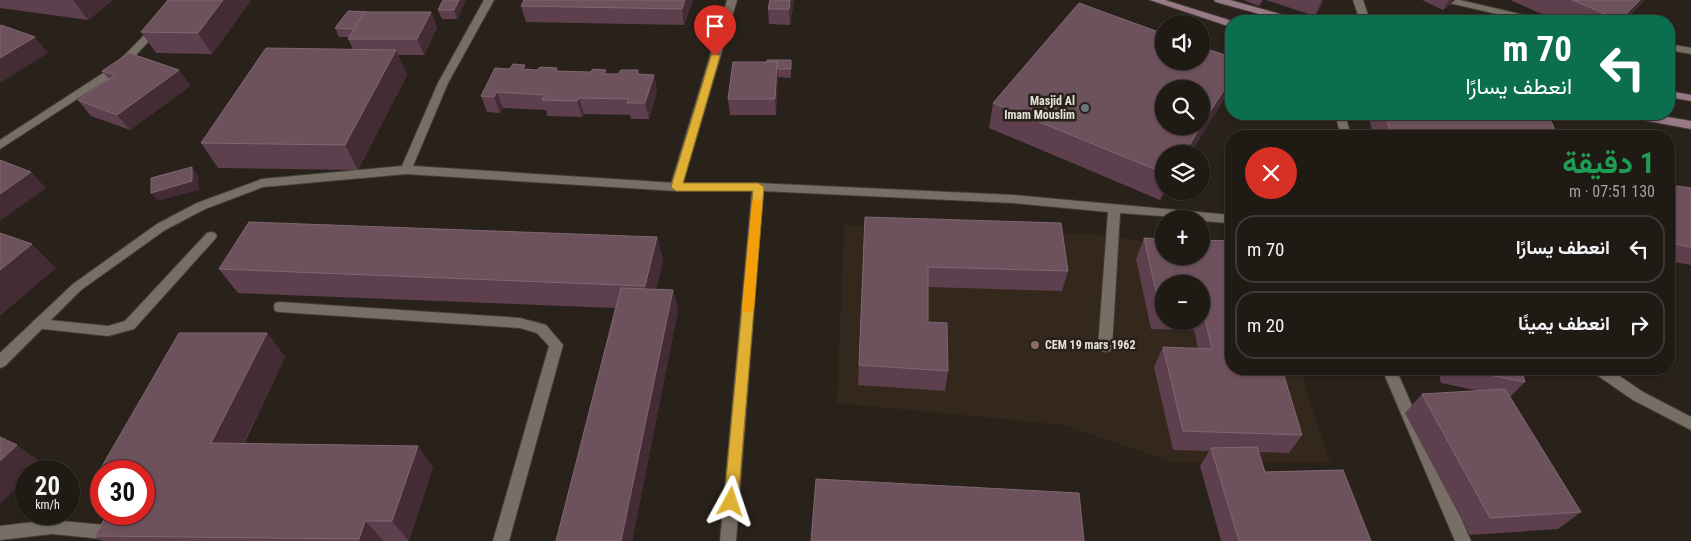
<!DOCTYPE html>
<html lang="ar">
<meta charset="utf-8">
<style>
:root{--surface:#1f1a14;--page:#27231d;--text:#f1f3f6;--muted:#a1a1a0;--line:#3c3834}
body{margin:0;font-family:"Roboto Condensed",Vazirmatn,sans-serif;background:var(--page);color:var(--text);direction:rtl;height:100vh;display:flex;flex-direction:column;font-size:19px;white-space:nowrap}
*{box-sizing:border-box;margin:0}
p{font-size:16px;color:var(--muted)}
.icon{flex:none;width:28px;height:28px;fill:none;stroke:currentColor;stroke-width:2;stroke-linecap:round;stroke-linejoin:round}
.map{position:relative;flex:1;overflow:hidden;direction:ltr}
.details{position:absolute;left:1225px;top:130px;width:450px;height:245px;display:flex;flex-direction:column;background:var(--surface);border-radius:20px;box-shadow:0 1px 4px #0004,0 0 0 1px var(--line);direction:rtl}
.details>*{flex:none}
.hud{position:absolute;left:1225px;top:15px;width:450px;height:105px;border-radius:20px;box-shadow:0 1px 4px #0004,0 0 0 1px var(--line);direction:rtl;background:#0b6e4f;color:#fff;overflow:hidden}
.tools{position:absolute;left:1155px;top:15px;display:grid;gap:10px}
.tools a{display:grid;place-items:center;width:55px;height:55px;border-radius:50%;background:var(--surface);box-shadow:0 1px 4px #0004,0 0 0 1px var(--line);font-size:25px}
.speed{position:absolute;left:15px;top:460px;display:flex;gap:10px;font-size:25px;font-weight:700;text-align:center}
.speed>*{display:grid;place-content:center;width:65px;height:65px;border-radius:50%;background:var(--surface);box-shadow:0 1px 4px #0004,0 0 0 1px var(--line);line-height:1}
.speed small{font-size:12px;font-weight:400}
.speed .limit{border:8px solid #d22;background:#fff;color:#111}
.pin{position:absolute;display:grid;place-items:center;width:42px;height:42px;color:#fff;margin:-51px -21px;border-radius:50% 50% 50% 0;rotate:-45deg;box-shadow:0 0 5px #0007}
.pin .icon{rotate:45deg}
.me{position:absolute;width:55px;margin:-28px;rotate:5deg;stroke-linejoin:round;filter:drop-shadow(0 0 4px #0008)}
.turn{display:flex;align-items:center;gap:18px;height:105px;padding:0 20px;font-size:22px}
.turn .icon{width:65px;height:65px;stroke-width:2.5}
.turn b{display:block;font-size:35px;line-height:42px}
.round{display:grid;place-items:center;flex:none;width:52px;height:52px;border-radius:26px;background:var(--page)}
.headline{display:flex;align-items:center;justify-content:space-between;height:85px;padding:0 20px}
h1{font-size:30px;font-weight:700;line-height:38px;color:#1e9e55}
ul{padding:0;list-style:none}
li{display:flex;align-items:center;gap:15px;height:68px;margin:0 10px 8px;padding:0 10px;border:2px solid var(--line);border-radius:20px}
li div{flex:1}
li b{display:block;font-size:19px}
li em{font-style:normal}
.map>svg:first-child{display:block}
</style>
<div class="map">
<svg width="1691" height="541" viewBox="0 0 1691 541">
<rect width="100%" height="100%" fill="#29221a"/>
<path fill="#33281b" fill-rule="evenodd" d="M844 225 1094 234 1146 242 1164 256H1201L1231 369H1300L1330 463H1176L1063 425 837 403ZM1164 284H1201V321H1164Z"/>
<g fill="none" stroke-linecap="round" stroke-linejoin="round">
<g stroke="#443e38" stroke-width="2">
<g id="service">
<polygon points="727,0 737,0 682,187 676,191 670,187"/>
<polygon points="1443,0 1460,0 1541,19 1543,21 1527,21 1445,2"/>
<polygon points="1669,44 1691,48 1691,54 1669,50"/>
<polygon points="211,232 215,233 217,236 215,239 134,329 108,336 34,328 32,324 34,320 39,319 108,326 125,321 207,233"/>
</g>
</g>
<g stroke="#443e38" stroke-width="2">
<g id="minor">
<polygon points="484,0 494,0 448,83 413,166 676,183 758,183 1013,195 1231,215 1231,223 1201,221 1201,219 1120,213 1112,347 1110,351 1105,352 1100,351 1098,347 1108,212 1013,203 763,191 736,541 720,541 752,191 676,191 406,174 263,187 205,209 165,230 81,290 5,366 0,368 0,353 73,284 157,224 197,203 262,179 402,166 438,83"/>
<polygon points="1353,0 1363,0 1370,21 1360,21"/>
<polygon points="157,24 162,27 160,29 122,70 0,149 0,140 114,66 154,25"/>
<polygon points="1335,114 1345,114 1351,136 1341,136"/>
<polygon points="280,302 520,318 546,325 563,345 509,541 493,541 549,346 537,333 520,328 280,312 275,311 274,307 275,303"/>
<polygon points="1382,369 1396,369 1471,541 1455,541"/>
<polygon points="1592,369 1609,369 1643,392 1691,417 1691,430 1633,400 1594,373"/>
<polygon points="52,520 114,526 119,528 122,533 119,538 114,540 52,534 0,540 0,526"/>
</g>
</g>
<g stroke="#443e38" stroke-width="2">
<g id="secondary">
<polygon points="1150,0 1165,0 1232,21 1231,27"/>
<polygon points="1214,0 1230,0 1298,19 1300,21 1285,21 1216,2"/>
<polygon points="1669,91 1691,95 1691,101 1669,97"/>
<polygon points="1627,114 1650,114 1691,121 1691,129 1632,118"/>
</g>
</g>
<use href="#service" fill="#776f65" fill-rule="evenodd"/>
<use href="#minor" fill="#776f65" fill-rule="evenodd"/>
<use href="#secondary" fill="#987a86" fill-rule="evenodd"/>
</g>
<g fill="#5e3f4e" fill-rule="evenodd">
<polygon points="0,0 113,0 88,20 0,8"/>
<polygon points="251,0 212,54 156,53 141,32"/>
<polygon points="443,0 466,0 457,19 442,19 438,10"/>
<polygon points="693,0 684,25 526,22 521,6"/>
<polygon points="770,0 794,0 790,25 769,24 768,9"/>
<polygon points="1243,0 1263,0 1259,6"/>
<polygon points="1266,0 1324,0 1315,16"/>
<polygon points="1422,0 1455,0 1443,10"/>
<polygon points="1512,0 1645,0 1624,21 1558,21 1512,1"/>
<polygon points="367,12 431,12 437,28 424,55 398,55 407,75 358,170 218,168 201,143 353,49 348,39 349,37 339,37 335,28"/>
<polygon points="791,60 791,78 778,77 776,115 730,115 728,99 767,62"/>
<polygon points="557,68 558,71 618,74 638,70 639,74 654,75 657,91 649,119 631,119 630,115 584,114 582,117 547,116 546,110 503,108 500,113 487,112 481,96 510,69 537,70"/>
<polygon points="179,70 190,86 130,130 91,116 78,100 109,79 102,71"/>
<polygon points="993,103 1164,154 1164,191 1166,191 1160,200 989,128"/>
<polygon points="1368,114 1538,114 1558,136 1373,136"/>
<polygon points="1669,185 1691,188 1691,265 1669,261"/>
<polygon points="865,217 1068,271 1062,291 928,287 928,322 948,371 945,391 858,385"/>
<polygon points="657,237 663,261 656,289 673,290 678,310 632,541 556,541 615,308 238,293 219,269"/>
<path d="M1144 238 1164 239V256H1201V240L1231 241V369H1282L1302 435 1289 453 1259 452 1265 472 1343 470 1371 541H1221L1200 466 1209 451 1173 450 1154 367 1163 347 1198 349 1194 330 1151 329 1136 259ZM1164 284H1201V321H1164Z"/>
<polygon points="267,333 285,357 244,444 433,467 409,541 102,541 95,536 144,471 104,471 101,468"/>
<polygon points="1438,369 1521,369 1525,382 1510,397 1581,512 1558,529 1470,535 1405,413 1422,394 1480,391 1441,383"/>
</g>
<g fill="#432c33">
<polygon points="73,0 113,0 88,20"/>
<polygon points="223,0 251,0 212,54 198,33"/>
<polygon points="459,0 466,0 457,19 454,10"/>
<polygon points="685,0 693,0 684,25 682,9"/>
<polygon points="790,0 794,0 790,25 789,9"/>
<polygon points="1322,0 1324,0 1315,16"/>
<polygon points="1449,0 1455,0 1443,10"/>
<polygon points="1640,0 1645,0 1624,21 1619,21"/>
<polygon points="431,12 437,28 424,55 417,39"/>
<polygon points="35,37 48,53 0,83 0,58"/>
<polygon points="396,50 407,75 358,170 345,145"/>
<polygon points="777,62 778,78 776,115 775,99"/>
<polygon points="179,70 190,86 130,130 117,115"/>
<polygon points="654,75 657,91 649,119 645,103"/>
<polygon points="1231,79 1231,89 1190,154 1184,154"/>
<polygon points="497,92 503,108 500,113 494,97"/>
<polygon points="579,98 584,114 582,117 577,101"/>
<polygon points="192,167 198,176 199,190 158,201 151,193"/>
<polygon points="31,172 46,188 0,221 0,194"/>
<polygon points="1164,191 1166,191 1160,200"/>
<polygon points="657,237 663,261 651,310 645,286"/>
<polygon points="32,244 56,268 0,316 0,270"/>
<polygon points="673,290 678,310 632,541 621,541"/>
<polygon points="267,333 285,357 233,465 211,443"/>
<polygon points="17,445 42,463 34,471 26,471 26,479 0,504 0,461"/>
<polygon points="418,446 433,467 409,541 392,521"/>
<polygon points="365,521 383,540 383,541 361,541 359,539"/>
</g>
<g fill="#6d515d" stroke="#806771">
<polygon points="168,0 223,0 198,33 141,32"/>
<polygon points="443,0 459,0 454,10 438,10"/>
<polygon points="524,0 685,0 682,9 521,6"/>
<polygon points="770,0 790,0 789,9 768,9"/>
<polygon points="1572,0 1640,0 1620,20"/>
<polygon points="1079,3 1164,34 1164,61 1201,61 1201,47 1231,57 1231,79 1201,126 1201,89 1164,89 1164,126 1201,126 1184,154 1164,154 1164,173 993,103"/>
<polygon points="348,11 367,12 364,12 354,29 335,28"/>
<polygon points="364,12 431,12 417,39 348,39"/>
<polygon points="1,25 35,37 0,58 0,26"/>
<polygon points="266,48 396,50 345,145 201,143"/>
<polygon points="129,53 179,70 117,115 78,100 115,75 102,71"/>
<polygon points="767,60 791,60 791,69 778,69 777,62 767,62"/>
<polygon points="733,62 777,62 775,99 728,99"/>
<polygon points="513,64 525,65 523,69 537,70 540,67 557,68 555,71 590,72 593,69 606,70 604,74 618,74 621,70 638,70 637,74 654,75 645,103 627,103 629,99 579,98 577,101 542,100 545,95 497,92 494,97 481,96 495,68 510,69"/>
<polygon points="1385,114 1538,114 1539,115 1549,117 1558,136 1440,136 1390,130"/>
<polygon points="0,160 31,172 0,194"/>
<polygon points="192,167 192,181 151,193 151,178"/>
<polygon points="1669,185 1691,188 1691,247 1675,244 1669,232"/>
<polygon points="865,217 1061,223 1068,271 928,267 928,322 947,323 948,371 859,365"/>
<polygon points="249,222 657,237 645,286 219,269"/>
<polygon points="0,233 32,244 0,270"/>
<polygon points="1144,238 1164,239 1164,256 1201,256 1201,240 1231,241 1231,369 1282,369 1302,435 1183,431 1163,347 1212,349 1203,310 1201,310 1201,284 1164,284 1164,309 1160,309"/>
<polygon points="621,288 673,290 621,541 556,541"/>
<polygon points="179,333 267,333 211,443 418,446 392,521 365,521 359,539 95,536 107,514 144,514 144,471 131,471 132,469 101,468"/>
<polygon points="1457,369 1521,369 1525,382"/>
<polygon points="1505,389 1581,512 1490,518 1422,394"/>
<polygon points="0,437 17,445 0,461"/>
<polygon points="1257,447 1265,472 1343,470 1371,541 1239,541 1211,448"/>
<polygon points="816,479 1079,493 1084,541 811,541"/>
</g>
<polygon fill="#e0b034" stroke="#927222" points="715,53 720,56 683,183 758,183 764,187 738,502 736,506 731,508 726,506 724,502 753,191 676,191 671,187 711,56"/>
<polygon fill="#f59e0b" points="757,198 762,202 754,308 752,312 744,312 742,308 752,202"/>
<circle fill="#6b7280" stroke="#29221a" stroke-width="2" cx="1085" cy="108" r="5"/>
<circle fill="#8d6e63" stroke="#29221a" stroke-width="2" cx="1035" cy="345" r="5"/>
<g text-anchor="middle" stroke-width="5" stroke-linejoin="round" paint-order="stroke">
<g font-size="12" font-weight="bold" fill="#e6e1db" stroke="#29221a" text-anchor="end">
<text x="1075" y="105">Masjid Al<tspan x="1075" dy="14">Imam Mouslim</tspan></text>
<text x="1045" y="349" text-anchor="start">CEM 19 mars 1962</text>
</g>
</g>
</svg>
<div class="tools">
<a><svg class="icon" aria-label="sound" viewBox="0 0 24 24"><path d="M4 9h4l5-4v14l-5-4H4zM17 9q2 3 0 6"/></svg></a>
<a><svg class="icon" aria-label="search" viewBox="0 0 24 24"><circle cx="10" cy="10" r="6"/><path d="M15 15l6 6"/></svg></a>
<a><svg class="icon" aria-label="layers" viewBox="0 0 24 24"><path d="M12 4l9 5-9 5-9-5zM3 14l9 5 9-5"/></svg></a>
<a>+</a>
<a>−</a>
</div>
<div class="speed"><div>20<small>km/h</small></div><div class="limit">30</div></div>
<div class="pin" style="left:715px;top:56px;background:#d93025"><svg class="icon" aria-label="arrive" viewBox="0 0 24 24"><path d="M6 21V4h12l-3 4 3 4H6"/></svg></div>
<svg class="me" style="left:731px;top:502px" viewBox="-20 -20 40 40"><path d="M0-17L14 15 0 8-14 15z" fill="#e0b034" stroke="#fff" stroke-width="4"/></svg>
<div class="hud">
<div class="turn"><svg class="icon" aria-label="left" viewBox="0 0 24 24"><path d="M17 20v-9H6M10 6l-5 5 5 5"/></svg><div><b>70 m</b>انعطف يسارًا</div></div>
</div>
<section class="details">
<div class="headline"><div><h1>1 دقيقة</h1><p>130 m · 07:51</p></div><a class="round" style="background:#d93025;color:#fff"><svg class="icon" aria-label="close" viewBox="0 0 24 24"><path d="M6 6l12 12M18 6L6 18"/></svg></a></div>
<ul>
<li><svg class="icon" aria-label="left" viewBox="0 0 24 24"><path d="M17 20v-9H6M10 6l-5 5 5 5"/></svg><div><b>انعطف يسارًا</b></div><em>70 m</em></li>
<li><svg class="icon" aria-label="right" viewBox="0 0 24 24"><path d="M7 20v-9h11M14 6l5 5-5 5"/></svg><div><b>انعطف يمينًا</b></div><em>20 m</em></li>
</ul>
</section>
</div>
